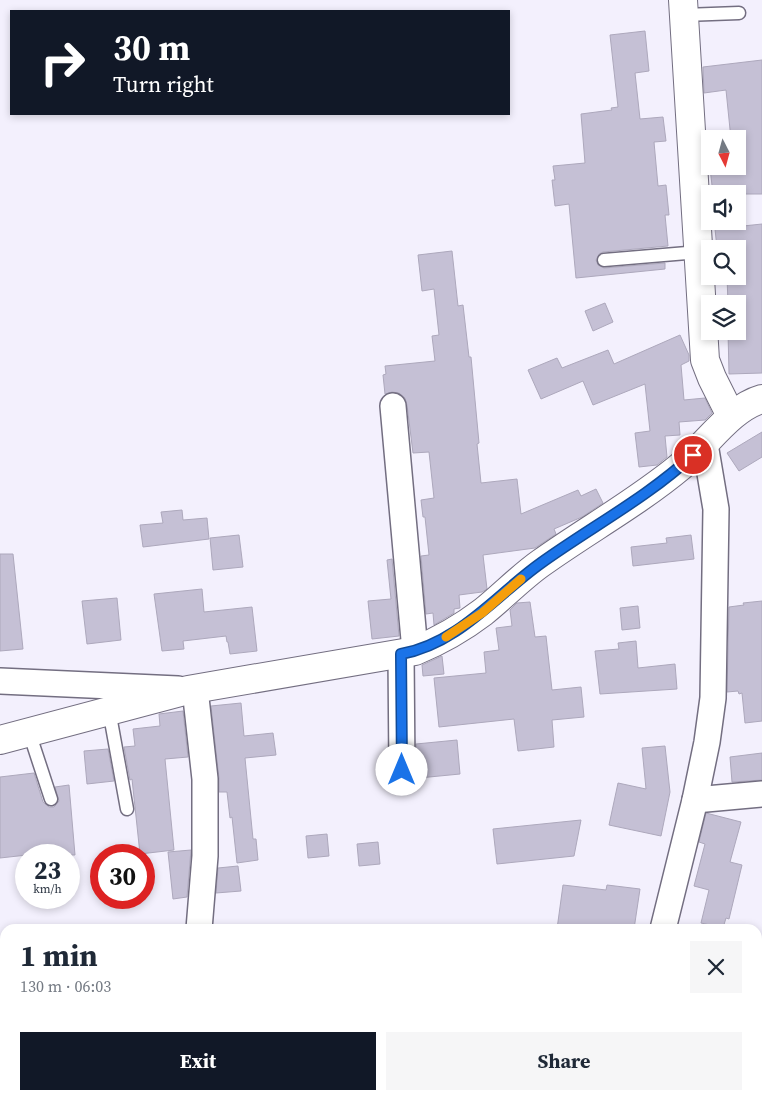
<!DOCTYPE html>
<meta charset="utf-8">
<style>
:root{--surface:#fff;--page:#f6f6f7;--text:#1f2937;--muted:#747a83;--accent:#111827}
body{margin:0;font-family:"Source Serif 4",serif;background:var(--page);color:var(--text);height:100vh;display:flex;flex-direction:column;font-size:19px;white-space:nowrap}
*{box-sizing:border-box;margin:0}
p{font-size:16px;color:var(--muted)}
.icon{flex:none;width:28px;height:28px;fill:none;stroke:currentColor;stroke-width:2;stroke-linecap:round;stroke-linejoin:round}
.map{position:relative;flex:1;overflow:hidden}
.side{position:absolute;left:0px;top:924px;width:762px;height:176px;display:flex;flex-direction:column;background:var(--surface);border-radius:15px 15px 0 0;box-shadow:0 2px 8px #0003}
.side>*{flex:none}
.guide{position:absolute;left:10px;top:10px;width:500px;height:105px;border-radius:0px;box-shadow:0 2px 8px #0003;background:#111827;color:#fff;overflow:hidden}
.needle{width:32px;rotate:174deg}
.fabs{position:absolute;left:701px;top:130px;display:grid;gap:10px}
.fabs a{display:grid;place-items:center;width:45px;height:45px;border-radius:0px;background:var(--surface);box-shadow:0 2px 8px #0003;font-size:25px}
.speed{position:absolute;left:15px;top:844px;display:flex;gap:10px;font-size:25px;font-weight:700;text-align:center}
.speed>*{display:grid;place-content:center;width:65px;height:65px;border-radius:50%;background:var(--surface);box-shadow:0 2px 8px #0003;line-height:1}
.speed small{font-size:12px;font-weight:400}
.speed .limit{border:8px solid #d22;background:#fff;color:#111}
.pin{position:absolute;display:grid;place-items:center;width:42px;height:42px;color:#fff;margin:-21px;border:2px solid #fff;border-radius:50%;box-shadow:0 1px 5px #0007}
.me{position:absolute;width:55px;margin:-28px;rotate:0deg;stroke-linejoin:round;filter:drop-shadow(0 0 4px #0008)}
.turn{display:flex;align-items:center;gap:18px;height:105px;padding:0 20px;font-size:22px}
.turn .icon{width:65px;height:65px;stroke-width:2.5}
.turn b{display:block;font-size:35px;line-height:42px}
.round{display:grid;place-items:center;flex:none;width:52px;height:52px;border-radius:0px;background:var(--page)}
.summary{display:flex;align-items:center;justify-content:space-between;height:85px;padding:0 20px}
h1{font-size:30px;font-weight:700;line-height:38px}
.cta{display:flex;gap:10px;margin-top:auto;padding:10px 20px}
.cta a{flex:1;height:58px;border-radius:0px;background:var(--accent);color:#fff;font-size:20px;font-weight:700;line-height:58px;text-align:center}
.cta a+a{background:var(--page);color:var(--text)}
.map>svg:first-child{display:block}
</style>
<div class="map">
<svg width="762" height="1099" viewBox="0 0 762 1099">
<rect width="100%" height="100%" fill="#f3f0fd"/>
<g fill="#c5c0d5" stroke="#ada8bc">
<polygon points="645,31 649,71 635,73 640,119 663,117 666,141 654,142 658,186 666,185 669,215 665,215 668,246 603,252 599,254 596,260 598,265 604,268 665,263 665,269 576,278 569,204 555,206 552,180 555,180 553,166 585,163 581,114 612,110 611,108 618,107 610,35"/>
<polygon points="762,60 762,194 713,194 707,142 710,142 710,166 738,166 738,139 731,139 726,90 704,93 703,67"/>
<polygon points="762,224 762,373 729,374 728,331 738,331 738,304 728,304 727,276 738,276 738,249 727,249 727,247 717,248 715,229"/>
<polygon points="452,251 458,306 463,305 469,357 471,357 479,443 477,444 481,483 517,479 521,514 578,490 581,496 596,489 603,503 582,517 554,529 556,534 535,548 483,555 487,589 482,592 459,595 460,608 454,609 454,613 434,625 433,613 426,614 421,556 429,555 425,517 423,517 421,500 434,498 429,452 413,453 407,405 405,398 399,393 392,392 385,394 383,375 386,374 385,366 435,361 432,336 439,335 434,289 422,291 418,255"/>
<polygon points="605,303 613,322 593,331 585,311"/>
<polygon points="680,335 689,355 689,361 681,365 684,400 705,398 712,413 705,420 679,422 680,435 665,436 667,457 657,465 639,467 635,433 650,431 645,384 593,405 583,381 541,399 528,370 557,358 562,368 608,350 614,364"/>
<polygon points="762,432 762,457 739,471 727,453"/>
<polygon points="182,510 183,520 207,518 209,539 143,547 140,525 163,523 161,512"/>
<polygon points="239,535 243,567 213,570 210,538"/>
<polygon points="691,535 694,559 633,566 631,547 667,543 666,538"/>
<polygon points="0,554 13,554 23,649 0,651"/>
<polygon points="392,559 399,636 372,639 368,601 391,599 387,560"/>
<polygon points="202,589 204,612 252,607 257,651 230,654 228,642 227,642 226,636 183,641 184,649 162,651 154,594"/>
<polygon points="117,598 121,640 87,644 82,601"/>
<polygon points="762,601 762,721 745,723 742,693 739,694 738,691 727,692 729,607 744,605 743,603"/>
<polygon points="530,602 535,637 546,636 552,690 581,687 584,717 552,720 554,747 518,751 514,719 439,727 434,678 486,673 484,652 499,650 496,628 512,626 510,610 517,603"/>
<polygon points="638,606 640,628 622,630 620,608"/>
<polygon points="636,641 638,668 675,664 677,689 600,694 595,651 619,649 618,643"/>
<polygon points="442,656 444,674 423,676 422,665"/>
<polygon points="241,703 244,736 273,733 276,755 245,758 253,839 256,839 258,860 237,863 232,817 230,818 227,792 219,792 219,778 211,706"/>
<polygon points="183,711 188,757 165,759 174,850 140,854 132,779 130,780 124,747 135,746 133,729 160,726 159,714"/>
<polygon points="457,740 460,774 419,778 416,744"/>
<polygon points="665,746 670,792 661,836 609,825 618,783 646,789 642,748"/>
<polygon points="108,749 114,781 87,784 84,751"/>
<polygon points="762,753 762,780 732,782 730,757"/>
<polygon points="34,773 43,802 49,807 54,807 59,801 55,787 69,785 75,855 54,855 54,852 0,858 0,777"/>
<polygon points="706,813 741,822 730,862 742,865 729,919 726,918 723,928 701,923 709,890 694,886 705,844 699,842"/>
<polygon points="581,820 574,856 497,864 493,829"/>
<polygon points="327,834 329,856 308,858 306,836"/>
<polygon points="378,842 380,864 359,866 357,844"/>
<polygon points="191,850 187,897 173,899 168,852"/>
<polygon points="238,866 241,891 216,893 218,868"/>
<polygon points="563,885 606,890 607,885 640,889 634,929 557,929"/>
</g>
<g fill="none" stroke-linecap="round" stroke-linejoin="round">
<g stroke="#736e81" stroke-width="15">
<g id="lane">
<polyline points="684,15 739,13"/>
<polyline points="604,260 699,252"/>
<polyline points="109,710 127,809"/>
<polyline points="29,732 51,799"/>
</g>
</g>
<g stroke="#736e81" stroke-width="28">
<g id="street">
<polyline points="393,406 415,651"/>
<polyline points="401,654 402,770"/>
<polyline points="0,681 178,689"/>
<polyline points="195,689 205,779 205,856 199,929"/>
<polyline points="695,800 762,794"/>
<polyline points="663,929 695,800 707,742 713,698 716,509 705,444"/>
<polyline points="627,1099 628,1095"/>
</g>
</g>
<g stroke="#736e81" stroke-width="30">
<g id="secondary">
<polyline points="683,0 705,360 712,378 731,416"/>
<path d="M0 740 188 690 415 651C439 641 462 628 483 612 503 596 521 577 541 563 587 530 638 502 681 466 707 445 730 408 762 399"/>
</g>
</g>
<use href="#lane" stroke="#fff" stroke-width="12"/>
<use href="#street" stroke="#fff" stroke-width="25"/>
<use href="#secondary" stroke="#fff" stroke-width="28"/>
</g>
<g fill="none" stroke-linecap="round" stroke-linejoin="round">
<g stroke="#114b97" stroke-width="12">
<path id="route" d="M402 770 401 654C458 644 496 595 541 563 591 527 648 497 693 455"/>
</g>
<use href="#route" stroke="#1a73e8" stroke-width="9"/>
<polyline stroke="#f59e0b" stroke-width="9" points="446,637 482,613 521,579"/>
</g>
</svg>
<div class="fabs">
<a><svg class="needle" viewBox="-14 -14 28 28"><path d="M0-13l5 13h-10z" fill="#e53935"/><path d="M0 13l5-13h-10z" fill="#747a83"/></svg></a>
<a><svg class="icon" aria-label="sound" viewBox="0 0 24 24"><path d="M4 9h4l5-4v14l-5-4H4zM17 9q2 3 0 6"/></svg></a>
<a><svg class="icon" aria-label="search" viewBox="0 0 24 24"><circle cx="10" cy="10" r="6"/><path d="M15 15l6 6"/></svg></a>
<a><svg class="icon" aria-label="layers" viewBox="0 0 24 24"><path d="M12 4l9 5-9 5-9-5zM3 14l9 5 9-5"/></svg></a>
</div>
<div class="speed"><div>23<small>km/h</small></div><div class="limit">30</div></div>
<div class="pin" style="left:693px;top:455px;background:#d93025"><svg class="icon" aria-label="arrive" viewBox="0 0 24 24"><path d="M6 21V4h12l-3 4 3 4H6"/></svg></div>
<svg class="me" style="left:402px;top:770px" viewBox="-20 -20 40 40"><circle r="19" fill="#fff"/><path d="M0-13L10 11 0 6-10 11z" fill="#1a73e8"/></svg>
<div class="guide">
<div class="turn"><svg class="icon" aria-label="right" viewBox="0 0 24 24"><path d="M7 20v-9h11M14 6l5 5-5 5"/></svg><div><b>30 m</b>Turn right</div></div>
</div>
<section class="side">
<div class="summary"><div><h1>1 min</h1><p>130 m · 06:03</p></div><a class="round"><svg class="icon" aria-label="close" viewBox="0 0 24 24"><path d="M6 6l12 12M18 6L6 18"/></svg></a></div>
<div class="cta"><a>Exit</a><a>Share</a></div>
</section>
</div>
